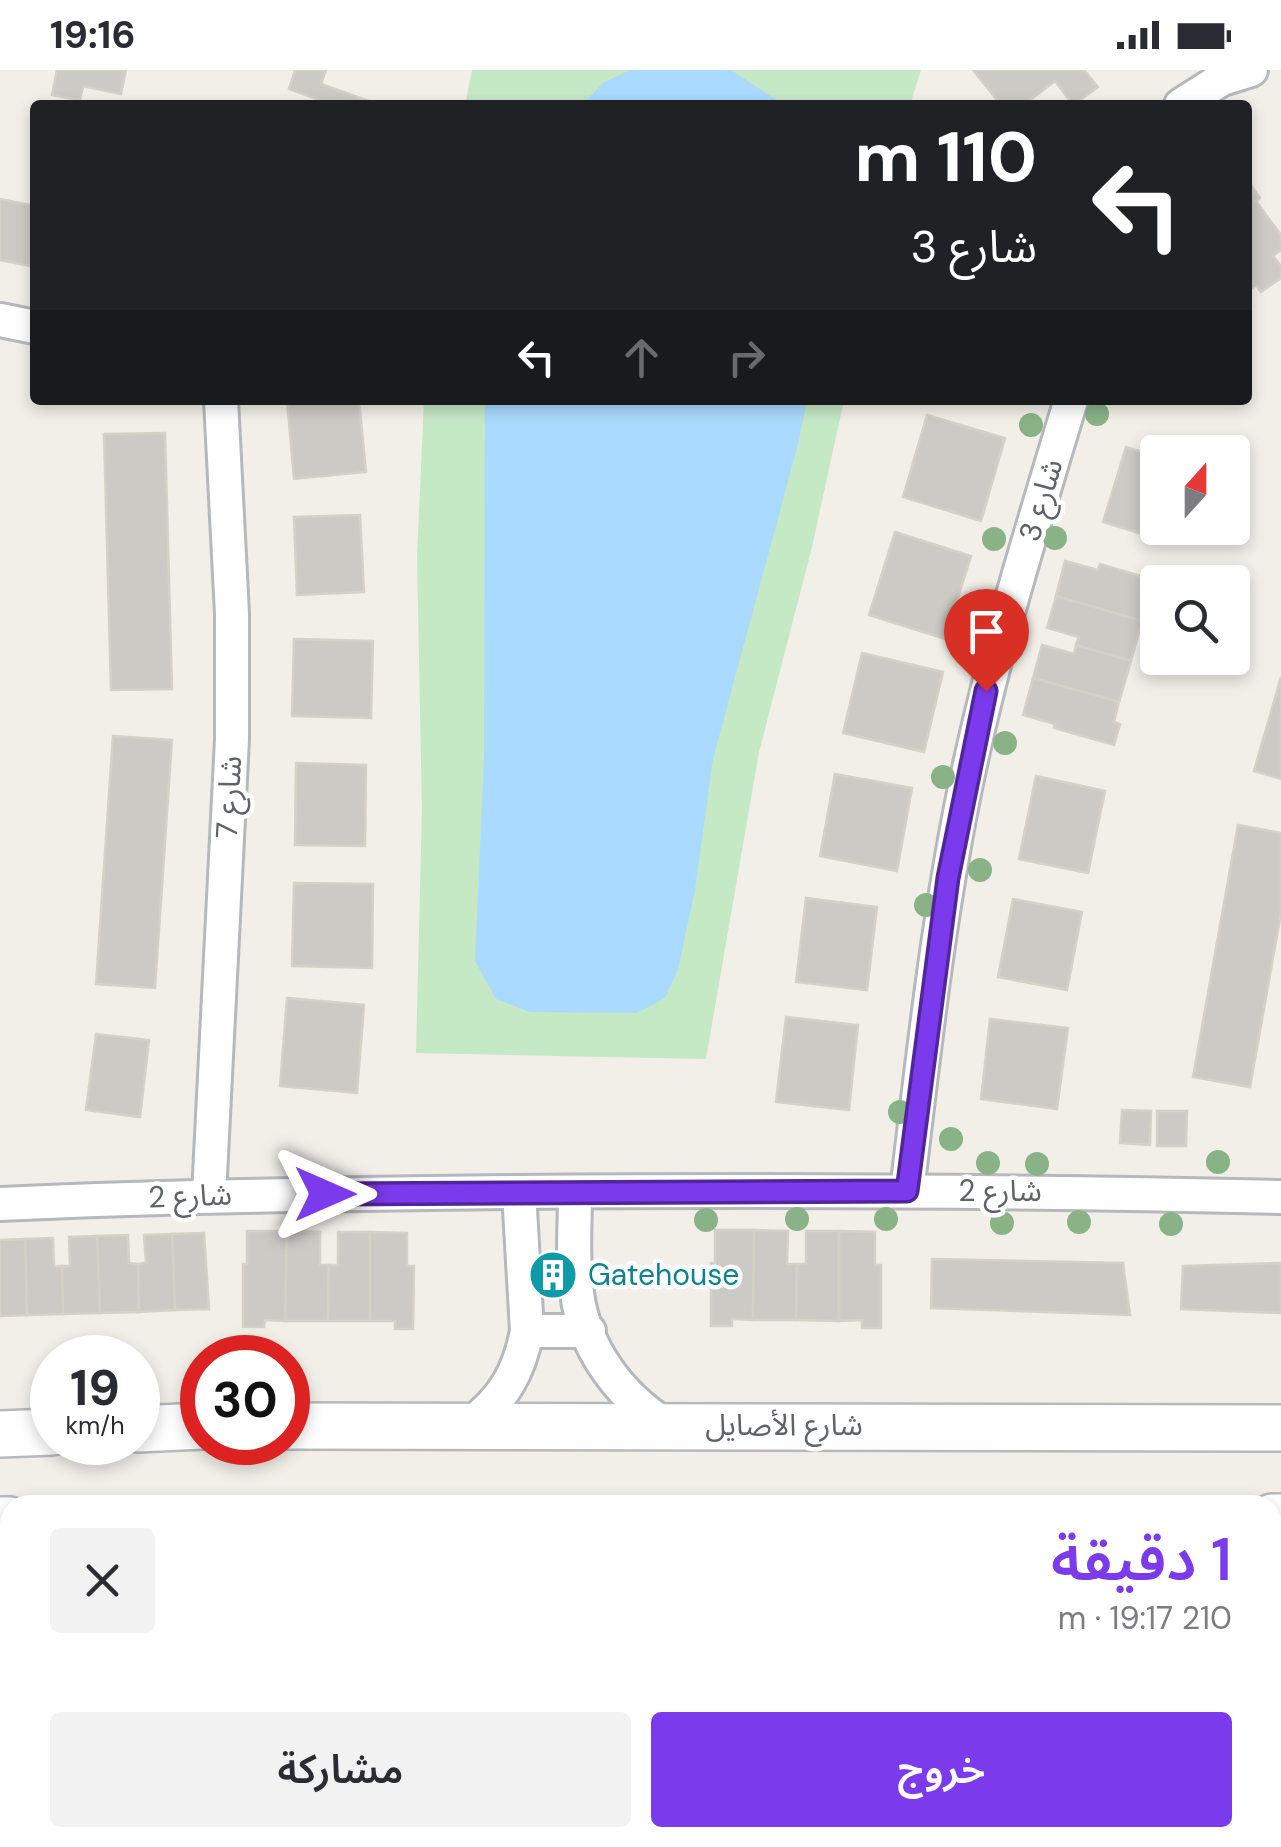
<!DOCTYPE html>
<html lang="ar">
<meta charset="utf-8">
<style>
:root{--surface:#fff;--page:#f2f2f3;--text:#2b2b33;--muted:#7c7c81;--accent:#7c3aed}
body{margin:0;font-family:"DM Sans","Noto Sans Arabic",sans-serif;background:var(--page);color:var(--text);direction:rtl;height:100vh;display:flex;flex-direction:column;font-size:38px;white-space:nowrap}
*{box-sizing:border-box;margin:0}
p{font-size:32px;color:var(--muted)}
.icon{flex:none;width:55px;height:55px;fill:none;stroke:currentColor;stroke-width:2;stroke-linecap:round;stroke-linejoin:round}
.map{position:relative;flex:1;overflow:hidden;direction:ltr}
.drawer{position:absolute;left:0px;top:1425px;width:1282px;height:352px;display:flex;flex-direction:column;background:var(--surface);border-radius:30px 30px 0 0;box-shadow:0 5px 15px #0003;direction:rtl}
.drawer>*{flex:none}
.hud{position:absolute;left:30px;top:30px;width:1222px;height:305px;border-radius:10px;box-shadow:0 5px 15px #0003;direction:rtl;background:#202124;color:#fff;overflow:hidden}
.needle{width:65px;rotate:21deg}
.tools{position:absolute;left:1140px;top:365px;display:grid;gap:20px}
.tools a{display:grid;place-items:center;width:110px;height:110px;border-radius:10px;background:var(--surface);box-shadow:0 5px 15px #0003;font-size:50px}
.speed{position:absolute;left:30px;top:1265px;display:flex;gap:20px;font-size:50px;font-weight:700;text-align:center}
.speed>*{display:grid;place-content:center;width:130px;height:130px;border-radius:50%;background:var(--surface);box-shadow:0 5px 15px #0003;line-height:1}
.speed small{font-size:25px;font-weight:400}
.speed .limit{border:15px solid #d22;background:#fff;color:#111}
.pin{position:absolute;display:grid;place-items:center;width:85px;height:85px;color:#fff;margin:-102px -42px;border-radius:50% 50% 50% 0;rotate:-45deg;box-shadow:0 0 10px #0007}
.pin .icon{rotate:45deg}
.me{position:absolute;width:110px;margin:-55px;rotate:90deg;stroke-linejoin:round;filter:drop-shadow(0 0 8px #0008)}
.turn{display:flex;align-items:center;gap:35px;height:210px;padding:0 50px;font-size:45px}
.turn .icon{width:130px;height:130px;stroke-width:2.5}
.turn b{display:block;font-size:70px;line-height:85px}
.lanes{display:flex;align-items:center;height:95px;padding:0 50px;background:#0003;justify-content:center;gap:50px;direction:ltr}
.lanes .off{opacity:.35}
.round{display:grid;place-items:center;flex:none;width:105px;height:105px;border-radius:10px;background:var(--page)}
.overview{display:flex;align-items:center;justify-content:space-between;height:170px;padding:0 50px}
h1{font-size:60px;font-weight:600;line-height:75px;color:var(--accent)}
.action{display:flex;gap:20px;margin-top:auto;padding:20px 50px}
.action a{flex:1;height:115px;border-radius:10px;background:var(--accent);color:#fff;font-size:40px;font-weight:600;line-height:115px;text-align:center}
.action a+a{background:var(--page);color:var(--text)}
.status{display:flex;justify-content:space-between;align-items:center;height:70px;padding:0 50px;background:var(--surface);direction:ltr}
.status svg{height:28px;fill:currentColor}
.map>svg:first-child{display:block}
</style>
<div class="status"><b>19:16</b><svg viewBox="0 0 49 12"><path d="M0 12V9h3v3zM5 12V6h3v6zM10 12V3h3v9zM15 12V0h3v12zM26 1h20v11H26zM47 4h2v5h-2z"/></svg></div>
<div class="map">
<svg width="1281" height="1777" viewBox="0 0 1281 1777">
<rect width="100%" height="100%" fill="#f1efe8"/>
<g fill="#c5e8c5">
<polygon points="472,0 921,0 910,35 465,35"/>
<polygon points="424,330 844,330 812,477 759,682 706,989 416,983 422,739 417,487"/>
</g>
<g fill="#aadaff">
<polygon points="630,0 731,0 784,35 582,35 603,13"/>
<polygon points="485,330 807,330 798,374 713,689 695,820 678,899 665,928 637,943 530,942 496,929 475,891 484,689"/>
</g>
<g fill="#cccac5" stroke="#d6d1c6" stroke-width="2.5">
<polygon points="57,0 126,0 121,24 83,16 80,30 52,25"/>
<polygon points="295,0 326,0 321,14 369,31 368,35 315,35 317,29 289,19"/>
<polygon points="973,0 1084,0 1098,17 1073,35 1055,11 1029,31 1032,35 1001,35"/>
<polygon points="1248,111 1260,128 1256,131 1281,165 1281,180 1273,186 1281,196 1281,208 1261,222 1256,215 1248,221"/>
<polygon points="0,129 35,136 35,197 0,190"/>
<polygon points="287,330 359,330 366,402 294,409"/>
<polygon points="927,345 1005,368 981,451 903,427"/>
<polygon points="165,363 172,619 111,620 104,364"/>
<polygon points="1126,377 1158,387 1158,458 1164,458 1161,470 1103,452"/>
<polygon points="360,445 364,522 297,525 294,447"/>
<polygon points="895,462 971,486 945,569 869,545"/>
<polygon points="1065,491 1098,500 1100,494 1161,512 1158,512 1156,529 1149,527 1142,551 1056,526"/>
<polygon points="1056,526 1142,551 1131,591 1076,575 1079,567 1047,558"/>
<polygon points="294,569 373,571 371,648 292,646"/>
<polygon points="1042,575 1074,584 1076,575 1131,591 1119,632 1033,608"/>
<polygon points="862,583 943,602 924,682 843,663"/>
<polygon points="1281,607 1281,709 1254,701"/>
<polygon points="1033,608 1119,632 1114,652 1120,654 1114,675 1054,658 1055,654 1023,645"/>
<polygon points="113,666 172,670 155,918 96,914"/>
<polygon points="296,693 366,695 365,776 295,775"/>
<polygon points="835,704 912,718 897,801 820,786"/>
<polygon points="1036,706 1105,721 1088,803 1019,789"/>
<polygon points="1238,755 1281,763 1281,843 1250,1017 1193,1007"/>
<polygon points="294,813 373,814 372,898 292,896"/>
<polygon points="806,828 877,837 867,920 796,912"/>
<polygon points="1013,829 1082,842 1067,920 998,907"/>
<polygon points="287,928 364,935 357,1023 280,1016"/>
<polygon points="786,947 858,955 849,1040 776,1032"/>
<polygon points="990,949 1068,958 1057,1039 981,1029"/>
<polygon points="96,964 149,970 140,1047 86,1040"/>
<polygon points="1122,1040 1151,1041 1150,1075 1120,1073"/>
<polygon points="1157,1041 1187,1041 1186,1076 1157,1076"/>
<polygon points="715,1160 754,1160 753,1250 732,1249 732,1256 711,1256 711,1193 715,1193"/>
<polygon points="754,1160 788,1161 787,1194 797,1194 796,1250 753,1250"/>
<polygon points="247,1161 287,1161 285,1251 265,1250 264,1257 243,1257 243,1194 247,1194"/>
<polygon points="287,1161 320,1162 320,1195 329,1195 328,1251 285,1251"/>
<polygon points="806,1161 839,1161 839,1251 796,1250 797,1194 806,1194"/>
<polygon points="839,1161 875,1162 875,1195 881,1195 881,1258 862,1258 862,1250 839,1251"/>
<polygon points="338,1162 370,1162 370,1251 328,1251 329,1195 338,1195"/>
<polygon points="370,1162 407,1163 407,1196 414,1196 413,1259 395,1259 395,1251 370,1251"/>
<polygon points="204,1163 209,1239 175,1240 172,1164"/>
<polygon points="172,1164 175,1240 139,1242 138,1194 146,1193 144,1165"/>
<polygon points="128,1165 129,1193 138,1194 139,1242 100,1243 97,1166"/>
<polygon points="97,1166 100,1243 63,1244 62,1196 70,1196 69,1167"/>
<polygon points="53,1168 54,1197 62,1196 63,1244 27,1245 25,1169"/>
<polygon points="25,1169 27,1245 0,1246 0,1170"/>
<polygon points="932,1189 1123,1193 1130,1245 931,1238"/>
<polygon points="1281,1193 1281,1243 1181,1239 1183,1196"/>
<rect x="542" y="1195" width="23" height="20"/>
<polygon points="510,1768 588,1768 587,1777 509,1777"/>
<polygon points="736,1768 826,1768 825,1777 735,1777"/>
<polygon points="912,1768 990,1768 989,1777 912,1775"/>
<polygon points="1171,1768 1261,1768 1260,1777 1170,1777"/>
<polygon points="0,1769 23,1770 22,1777 0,1777"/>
<polygon points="23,1770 56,1773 56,1777 22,1777"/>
</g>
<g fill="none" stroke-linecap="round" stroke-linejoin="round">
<g stroke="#b5b8bc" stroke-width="38">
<g id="minor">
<polyline points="1181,35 1222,9 1251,0"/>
<polyline points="0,250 35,257"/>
<path d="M907 1121C923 989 937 858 963 728 990 593 1031 462 1071 330"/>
<path d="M575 1122C575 1155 572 1190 577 1223 584 1278 619 1325 664 1354"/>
<polyline points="209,1125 232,669 232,544 221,330"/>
<path d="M0 1134C172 1126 343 1124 515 1122 771 1120 1026 1121 1281 1127"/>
<polyline points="527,1261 589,1261"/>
<path d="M469 1355C503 1330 519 1303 527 1261L519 1122"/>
<polyline points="0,1726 10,1726"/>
<polyline points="362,1768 413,1777"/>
<polyline points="456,1777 456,1768"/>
<polyline points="863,1777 863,1768"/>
</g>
</g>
<g stroke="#b6babf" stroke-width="50">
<g id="secondary">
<polyline points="288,1356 1281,1358"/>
<polyline points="138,1359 202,1356"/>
<polyline points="0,1364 52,1362"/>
<polyline points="1272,1447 1281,1447"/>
<polyline points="0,1450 10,1450"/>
</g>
</g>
<use href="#minor" stroke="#fff" stroke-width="32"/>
<use href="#secondary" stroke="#fff" stroke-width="45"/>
</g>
<g fill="#89b387">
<circle cx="1097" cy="344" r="12"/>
<circle cx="1031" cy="355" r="12"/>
<circle cx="1055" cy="468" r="12"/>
<circle cx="994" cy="469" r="12"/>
<circle cx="967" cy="568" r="12"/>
<circle cx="1005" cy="673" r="12"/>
<circle cx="943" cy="707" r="12"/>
<circle cx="980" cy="800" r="12"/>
<circle cx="926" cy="835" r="12"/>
<circle cx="900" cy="1042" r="12"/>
<circle cx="951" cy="1069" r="12"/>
<circle cx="1218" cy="1092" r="12"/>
<circle cx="988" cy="1093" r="12"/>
<circle cx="1037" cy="1094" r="12"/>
<circle cx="797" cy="1149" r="12"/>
<circle cx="886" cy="1149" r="12"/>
<circle cx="706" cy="1150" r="12"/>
<circle cx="1079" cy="1152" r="12"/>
<circle cx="1002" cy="1153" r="12"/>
<circle cx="1171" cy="1154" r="12"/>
</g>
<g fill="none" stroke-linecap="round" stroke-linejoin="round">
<g stroke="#51269a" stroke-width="25">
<polyline id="route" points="325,1124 907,1121 948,808 986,621"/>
</g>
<use href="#route" stroke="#7c3aed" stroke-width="18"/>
</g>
<defs>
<g id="building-disc" transform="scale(2.5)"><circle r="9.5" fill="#0f9aa8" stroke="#fff"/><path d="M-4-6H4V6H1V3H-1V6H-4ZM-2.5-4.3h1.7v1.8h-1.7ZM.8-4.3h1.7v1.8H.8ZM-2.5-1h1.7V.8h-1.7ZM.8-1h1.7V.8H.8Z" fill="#fff"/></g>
</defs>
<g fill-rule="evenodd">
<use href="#building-disc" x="553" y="1205"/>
</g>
<g text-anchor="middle" stroke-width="9" stroke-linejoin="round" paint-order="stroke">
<g font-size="30" fill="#5f6368" stroke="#fff">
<text transform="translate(1041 430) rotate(-73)" y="10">شارع 3</text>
<text transform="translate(229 727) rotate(-87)" y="10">شارع 7</text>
<text x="1000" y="1131">شارع 2</text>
<text transform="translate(190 1126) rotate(-2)" y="10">شارع 2</text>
<text x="784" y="1365">شارع الأصايل</text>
</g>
<g font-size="30" fill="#0d838f" stroke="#fff" text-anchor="start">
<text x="588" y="1215">Gatehouse</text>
</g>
</g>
</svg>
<div class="tools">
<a><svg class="needle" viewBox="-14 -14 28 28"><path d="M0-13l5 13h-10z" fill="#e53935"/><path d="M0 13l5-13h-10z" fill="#7c7c81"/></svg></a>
<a><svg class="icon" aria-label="search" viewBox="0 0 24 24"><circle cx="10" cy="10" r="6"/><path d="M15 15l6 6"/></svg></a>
</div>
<div class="speed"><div>19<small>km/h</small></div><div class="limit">30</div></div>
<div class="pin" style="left:986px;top:621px;background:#d93025"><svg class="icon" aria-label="arrive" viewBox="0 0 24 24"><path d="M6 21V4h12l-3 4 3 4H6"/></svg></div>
<svg class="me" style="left:325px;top:1124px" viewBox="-20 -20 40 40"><path d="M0-17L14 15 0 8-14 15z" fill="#7c3aed" stroke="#fff" stroke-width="4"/></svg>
<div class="hud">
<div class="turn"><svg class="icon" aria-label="left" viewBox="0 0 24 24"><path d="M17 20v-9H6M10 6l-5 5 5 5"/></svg><div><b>110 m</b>شارع 3</div></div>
<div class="lanes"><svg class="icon" aria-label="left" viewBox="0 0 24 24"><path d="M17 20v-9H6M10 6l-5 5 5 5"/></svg><svg class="icon off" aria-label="ahead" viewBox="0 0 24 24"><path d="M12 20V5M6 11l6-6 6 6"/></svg><svg class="icon off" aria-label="right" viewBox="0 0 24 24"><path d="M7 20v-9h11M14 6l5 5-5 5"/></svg></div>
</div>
<section class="drawer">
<div class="overview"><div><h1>1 دقيقة</h1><p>210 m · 19:17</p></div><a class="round"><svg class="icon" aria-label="close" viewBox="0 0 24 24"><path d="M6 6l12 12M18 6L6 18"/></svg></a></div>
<div class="action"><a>خروج</a><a>مشاركة</a></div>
</section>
</div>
